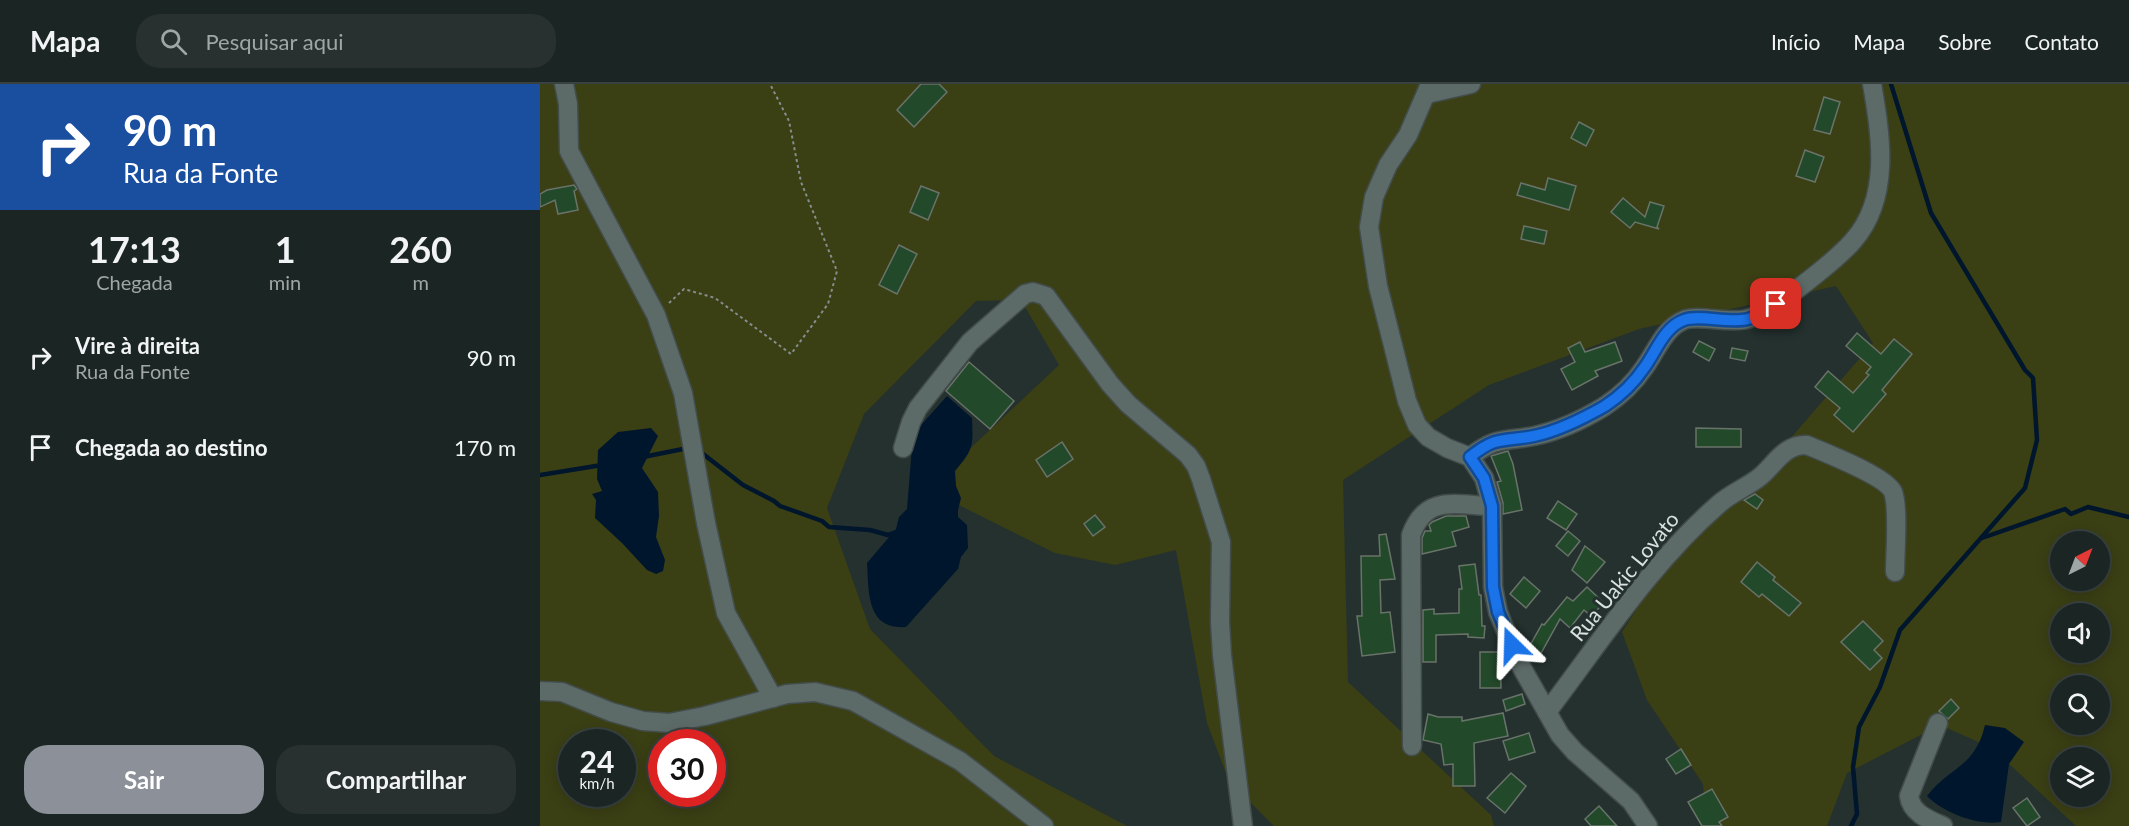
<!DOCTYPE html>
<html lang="pt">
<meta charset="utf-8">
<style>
:root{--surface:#1b2523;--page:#283130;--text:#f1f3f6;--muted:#a0a5a6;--line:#394241;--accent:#8c9099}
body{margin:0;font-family:Lato,sans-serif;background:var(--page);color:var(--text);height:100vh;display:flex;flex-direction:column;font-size:22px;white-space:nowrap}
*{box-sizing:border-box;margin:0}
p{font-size:20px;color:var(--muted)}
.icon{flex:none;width:33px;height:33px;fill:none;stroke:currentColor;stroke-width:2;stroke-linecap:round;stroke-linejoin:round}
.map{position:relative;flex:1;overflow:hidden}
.drawer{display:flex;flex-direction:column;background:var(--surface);width:540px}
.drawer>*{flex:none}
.top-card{background:#1a4fa0;color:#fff;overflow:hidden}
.needle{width:39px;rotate:42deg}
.buttons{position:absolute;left:1510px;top:447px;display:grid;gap:12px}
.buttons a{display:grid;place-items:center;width:60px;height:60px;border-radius:50%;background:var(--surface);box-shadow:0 3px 15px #0003,0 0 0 2px var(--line);font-size:30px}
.speed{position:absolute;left:18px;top:645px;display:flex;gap:12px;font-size:30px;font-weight:700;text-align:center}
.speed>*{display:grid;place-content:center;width:78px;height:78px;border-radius:50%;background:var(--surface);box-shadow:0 3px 15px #0003,0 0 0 2px var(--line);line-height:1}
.speed small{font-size:15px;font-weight:400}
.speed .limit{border:9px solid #d22;background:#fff;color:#111}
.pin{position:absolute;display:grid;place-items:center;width:51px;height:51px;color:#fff;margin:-26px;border-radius:12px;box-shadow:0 3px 9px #0006}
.me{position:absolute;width:66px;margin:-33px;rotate:338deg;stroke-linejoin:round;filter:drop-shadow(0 0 4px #0008)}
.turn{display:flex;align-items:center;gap:21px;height:126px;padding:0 24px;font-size:27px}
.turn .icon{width:78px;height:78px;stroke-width:2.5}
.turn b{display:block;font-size:42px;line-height:51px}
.eta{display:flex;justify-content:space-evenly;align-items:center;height:102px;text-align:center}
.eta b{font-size:36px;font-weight:700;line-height:42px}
.primary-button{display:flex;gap:12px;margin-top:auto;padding:12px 24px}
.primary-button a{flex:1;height:69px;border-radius:24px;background:var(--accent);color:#fff;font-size:24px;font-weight:700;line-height:69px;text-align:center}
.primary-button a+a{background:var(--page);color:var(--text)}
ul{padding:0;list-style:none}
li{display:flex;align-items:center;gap:18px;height:90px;padding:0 24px}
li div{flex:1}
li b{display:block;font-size:22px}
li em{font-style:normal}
header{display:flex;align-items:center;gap:36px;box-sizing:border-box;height:84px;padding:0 30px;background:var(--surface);border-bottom:2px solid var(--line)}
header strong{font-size:28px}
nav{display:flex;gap:33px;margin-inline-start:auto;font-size:21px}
.search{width:420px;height:54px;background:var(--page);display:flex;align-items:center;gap:15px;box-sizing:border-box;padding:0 21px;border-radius:24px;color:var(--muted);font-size:22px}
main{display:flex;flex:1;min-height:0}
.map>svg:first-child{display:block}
</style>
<header>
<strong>Mapa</strong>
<div class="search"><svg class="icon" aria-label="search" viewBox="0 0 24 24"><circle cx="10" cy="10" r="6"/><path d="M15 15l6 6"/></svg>Pesquisar aqui</div>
<nav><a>Início</a><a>Mapa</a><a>Sobre</a><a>Contato</a></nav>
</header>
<main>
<section class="drawer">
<div class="top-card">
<div class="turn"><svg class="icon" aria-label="right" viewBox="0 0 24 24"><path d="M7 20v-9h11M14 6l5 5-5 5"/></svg><div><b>90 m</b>Rua da Fonte</div></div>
</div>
<div class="eta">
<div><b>17:13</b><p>Chegada</p></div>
<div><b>1</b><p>min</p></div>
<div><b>260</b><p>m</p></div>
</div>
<ul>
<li><svg class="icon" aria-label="right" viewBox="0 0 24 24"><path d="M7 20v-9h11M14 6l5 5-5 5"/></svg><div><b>Vire à direita</b><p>Rua da Fonte</p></div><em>90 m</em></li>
<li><svg class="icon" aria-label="arrive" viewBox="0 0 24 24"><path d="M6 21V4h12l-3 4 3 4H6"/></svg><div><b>Chegada ao destino</b></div><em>170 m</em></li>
</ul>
<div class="primary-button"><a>Sair</a><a>Compartilhar</a></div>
</section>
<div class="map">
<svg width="1589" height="742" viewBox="0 0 1589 742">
<rect width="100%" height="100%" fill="#24312f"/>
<path fill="#3b3f14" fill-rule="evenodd" d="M0 0H1589V742H1536L1452 664 1400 641 1307 689 1287 742H1166L1163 700 1107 616 1082 548 1128 476 1210 401 1333 259 1296 202 1099 245 949 301 803 396 808 598 951 731 954 742H734L689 697 667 639 636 466 575 481 515 469 417 420 402 391 519 281 481 216 436 217 324 330 287 424 330 545 454 672 587 742H0ZM1521 458H1560V496H1521ZM1521 530H1560V568H1521ZM1521 602H1560V640H1521ZM32 658H82V710H32ZM122 658H172V710H122ZM1521 674H1560V712H1521Z"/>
<g fill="#00162d">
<path d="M407 312 432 334C433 362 434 365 415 387L416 402 421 414 418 426V433L427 441 428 464 421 473 418 485 366 543C326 546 329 507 327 479L356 445 359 433 367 425 373 350Z"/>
<polygon points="111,344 118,352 102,384 118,408 119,432 116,453 125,476 123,487 116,490 107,486 82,459 55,434 56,416 52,410 62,407 57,395 58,366 78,348"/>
<path d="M1445 641 1465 644 1484 658 1469 680 1461 738C1437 742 1403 728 1387 712 1409 683 1435 684 1445 641Z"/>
</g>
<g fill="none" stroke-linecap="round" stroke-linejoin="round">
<g stroke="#00162d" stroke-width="4.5">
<polyline points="158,366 203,401 234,417 240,422 282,437 289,443 330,446 348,451 357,448"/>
<polyline points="103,373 148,364"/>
<polyline points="0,391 62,381"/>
<polyline points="1442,454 1525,425 1531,430 1548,423 1589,433"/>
<polyline points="1311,742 1317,730 1313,683 1319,643 1340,603 1360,546 1485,404 1497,356 1493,294 1485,286 1391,129 1351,0"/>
</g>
</g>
<g fill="#224929" stroke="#69736a" stroke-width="1.5">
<polygon points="381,0 399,0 407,8 374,43 357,26"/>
<polygon points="1284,13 1300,18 1290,50 1274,46"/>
<polygon points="1039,38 1054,46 1046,62 1031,54"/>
<polygon points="1265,66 1284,73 1275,98 1256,92"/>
<polygon points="1008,94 1036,102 1029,126 977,111 981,99 1005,106"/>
<polygon points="34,101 37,105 34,107 38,126 18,130 15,116 0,123 0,110 7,106"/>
<polygon points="381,102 399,109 388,136 370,128"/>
<polygon points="1083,114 1105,133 1110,118 1124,122 1117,143 1119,145 1095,138 1090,144 1071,128"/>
<polygon points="984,142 1007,147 1004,160 981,155"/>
<polygon points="359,161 377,170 357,210 339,201"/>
<polygon points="1317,249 1341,270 1354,255 1372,270 1342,306 1346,310 1313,348 1294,331 1300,324 1275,303 1288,287 1313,309 1329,291 1326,289 1331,283 1306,262"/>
<polygon points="1159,257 1175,265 1169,277 1153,268"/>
<polygon points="1040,258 1045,268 1075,258 1082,277 1055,287 1058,292 1032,306 1021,285 1035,278 1028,264"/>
<polygon points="1192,264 1208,267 1205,277 1190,274"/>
<polygon points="429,278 474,317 450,345 406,307"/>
<polygon points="1156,344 1201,345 1201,363 1156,363"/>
<polygon points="522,358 533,375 507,393 496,376"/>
<polygon points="968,367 973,380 982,426 963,430 963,419 957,398 961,397 951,372"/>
<polygon points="1215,410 1223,416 1217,425 1204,416"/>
<polygon points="1018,417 1037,430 1026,446 1007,434"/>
<polygon points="555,431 565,443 553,452 544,440"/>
<polygon points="906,432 926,432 929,443 912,448 916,462 882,470 882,454 885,447 891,447 889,441 892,438"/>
<polygon points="1028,447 1040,457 1028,472 1016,462"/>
<polygon points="846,450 855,495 840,496 841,529 850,528 855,568 822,572 817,532 822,532 821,472 840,472 839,451"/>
<polygon points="1045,462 1065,478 1047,499 1032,486"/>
<polygon points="1217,478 1235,493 1233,496 1261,519 1249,532 1222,510 1219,513 1201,498"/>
<polygon points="935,480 939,511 941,511 942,542 945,542 944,554 928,553 928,550 896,551 896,578 883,578 883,526 894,525 894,530 919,529 919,505 922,505 919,482"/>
<polygon points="984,493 1000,507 986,524 970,510"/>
<polygon points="1047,503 1064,519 1051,532 1044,526 1030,544 1020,535 1000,571 988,565 1002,540 1004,541 1027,513 1033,517"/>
<polygon points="1323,537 1343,557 1334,566 1342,574 1330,586 1301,558"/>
<polygon points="940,568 960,568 961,604 940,604"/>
<polygon points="982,610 985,620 966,627 963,616"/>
<polygon points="1411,615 1419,624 1408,635 1399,627"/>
<polygon points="963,629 968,652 934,659 935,702 913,702 913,680 904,681 901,660 883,656 888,630 898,633 922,633 922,637"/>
<polygon points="989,649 995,668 969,676 963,657"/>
<polygon points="1141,665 1151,681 1136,690 1126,675"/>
<polygon points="971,689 986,702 965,729 947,714"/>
<polygon points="1172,705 1188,733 1179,738 1182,742 1162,742 1148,718"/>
<polygon points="1487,714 1500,733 1487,742 1473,724"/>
<polygon points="1059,722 1077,742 1051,742 1045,735"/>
</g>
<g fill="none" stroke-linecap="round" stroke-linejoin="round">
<g stroke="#424d4b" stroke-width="21">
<g id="minor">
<polyline points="24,0 28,20 29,67 116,231 143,309 166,439 186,529 233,614"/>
<polyline points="890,0 868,51 848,81 834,113 829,143 838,202 867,317 877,341 888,353 907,364 930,373 944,394 952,422 953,503 958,528 978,577 1020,651 1035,668 1091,717 1108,742"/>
<polyline points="887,10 931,0"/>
<polyline points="363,364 371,338 378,324 430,258 485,210 493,208 506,212 570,300 588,320 648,371 656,382 661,395 681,458 680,538 682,571 703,742"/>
<path d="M930 373C957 352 963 358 994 352 1018 347 1044 335 1065 322 1080 312 1094 299 1104 284 1116 268 1124 244 1144 236 1158 230 1189 240 1207 235 1227 230 1252 209 1269 196 1284 184 1300 172 1313 157 1351 114 1341 52 1332 0"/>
<polyline points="0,607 22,608 71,628 103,637 129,639 165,632 247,610 275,608 313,617 420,677 504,742"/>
<path d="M1007 628C1061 557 1111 479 1179 420 1191 409 1208 403 1221 392 1236 379 1245 360 1267 361 1285 369 1346 392 1353 408 1359 424 1355 469 1355 488"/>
<path d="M1398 639 1369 712C1371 729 1389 736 1403 742"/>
<path d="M872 662 871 451C886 410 915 421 952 422"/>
</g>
</g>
<polyline stroke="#848e8c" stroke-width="2" stroke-dasharray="3 3" stroke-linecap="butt" points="129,219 144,205 175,214 251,270 288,220 297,187 261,98 249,37 230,0"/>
<use href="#minor" stroke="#5d6b68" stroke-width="18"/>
</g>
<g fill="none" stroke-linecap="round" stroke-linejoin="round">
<g stroke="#114b97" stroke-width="15">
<path id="route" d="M972 561 958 528 953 503 952 422 944 394 930 373C957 351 963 358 994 352 1018 347 1044 334 1065 322 1080 312 1094 299 1104 284 1116 268 1124 243 1144 236 1160 230 1189 240 1208 235 1217 233 1227 225 1236 220"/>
</g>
<use href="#route" stroke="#1a73e8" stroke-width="10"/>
</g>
<g text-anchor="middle" stroke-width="6" stroke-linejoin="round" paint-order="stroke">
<g font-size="21" fill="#dae2e0" stroke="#24312f">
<text transform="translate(1085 493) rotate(-51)" y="7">Rua Uakic Lovato</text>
</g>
</g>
</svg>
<div class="buttons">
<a><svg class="needle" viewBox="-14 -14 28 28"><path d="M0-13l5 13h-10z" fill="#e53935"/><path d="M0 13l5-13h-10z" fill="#a0a5a6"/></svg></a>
<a><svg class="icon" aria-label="sound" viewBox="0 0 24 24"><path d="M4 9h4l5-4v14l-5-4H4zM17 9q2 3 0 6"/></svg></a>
<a><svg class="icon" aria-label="search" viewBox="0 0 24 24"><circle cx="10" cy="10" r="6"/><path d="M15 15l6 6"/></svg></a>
<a><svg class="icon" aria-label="layers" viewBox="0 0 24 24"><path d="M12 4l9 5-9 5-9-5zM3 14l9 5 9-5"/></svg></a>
</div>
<div class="speed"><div>24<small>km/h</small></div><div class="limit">30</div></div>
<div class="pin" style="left:1236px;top:220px;background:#d93025"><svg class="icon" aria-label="arrive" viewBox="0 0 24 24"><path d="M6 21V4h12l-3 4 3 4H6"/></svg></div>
<svg class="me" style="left:972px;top:561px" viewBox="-20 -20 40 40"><path d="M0-17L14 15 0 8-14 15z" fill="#1a73e8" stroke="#fff" stroke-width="4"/></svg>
</div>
</main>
